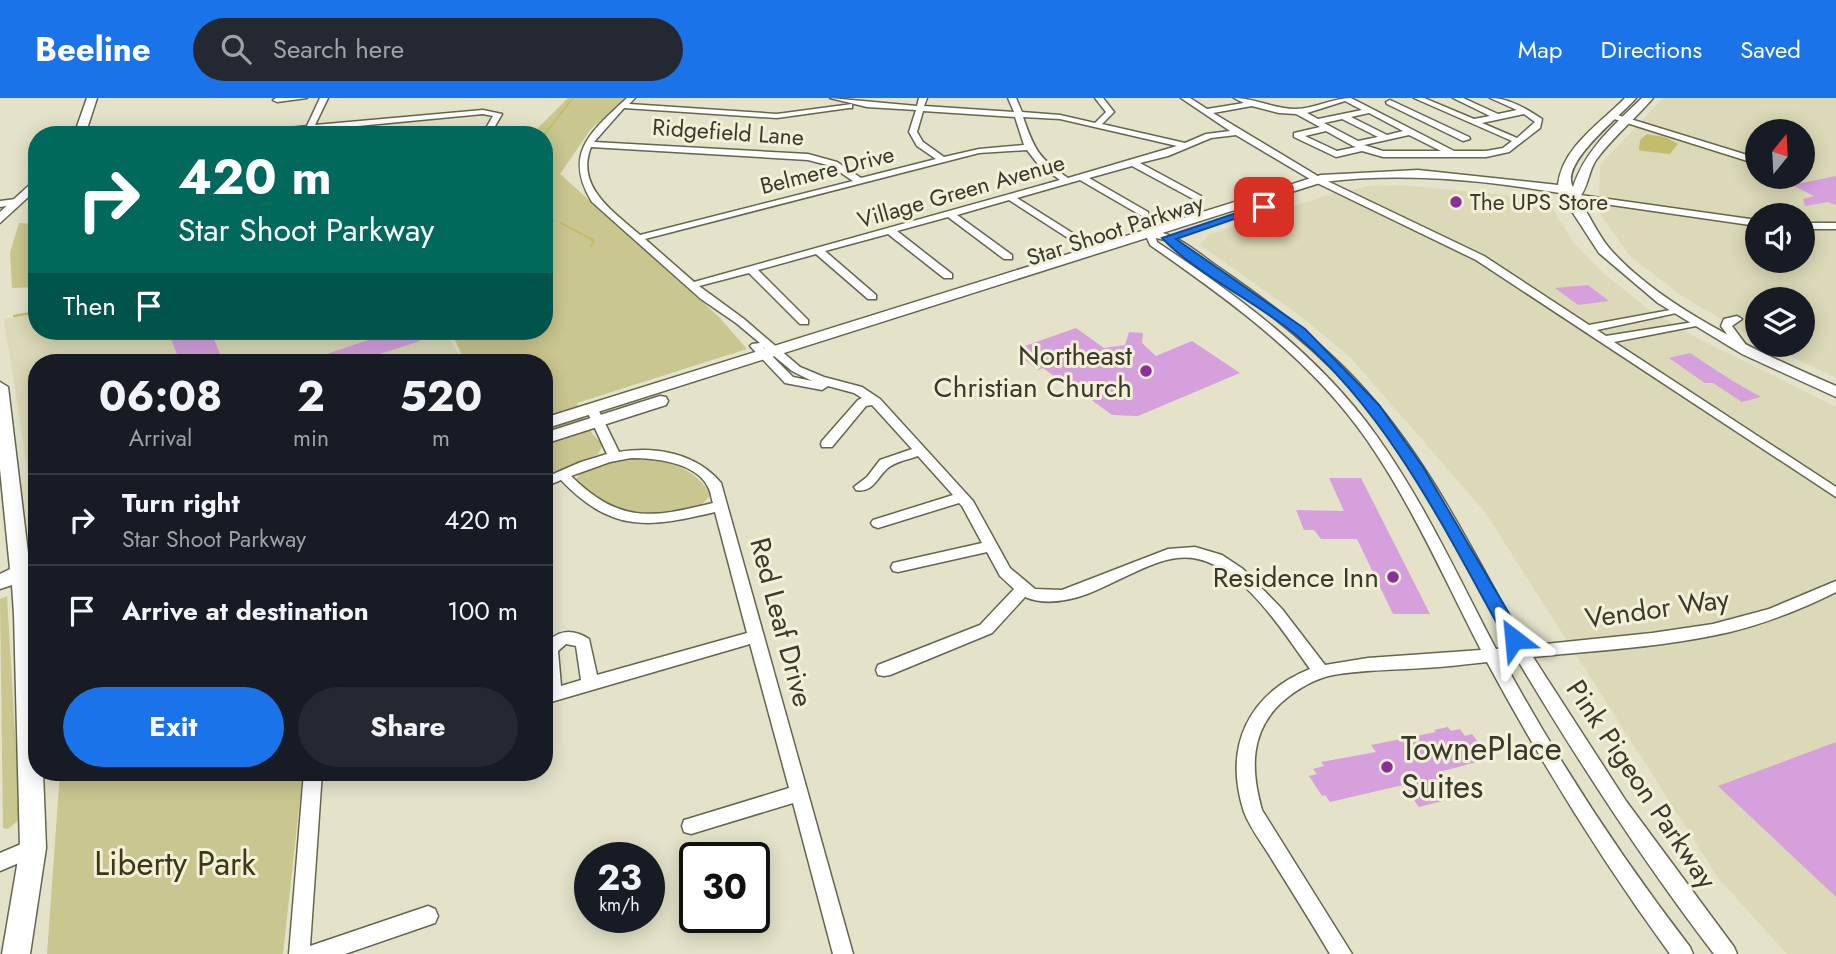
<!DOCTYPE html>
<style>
:root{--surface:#171b24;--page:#242831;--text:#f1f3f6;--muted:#9ea1a6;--line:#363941;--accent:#1a73e8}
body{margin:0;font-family:Jost,sans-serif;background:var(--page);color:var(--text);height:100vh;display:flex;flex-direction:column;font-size:26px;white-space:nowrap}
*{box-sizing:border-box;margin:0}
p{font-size:23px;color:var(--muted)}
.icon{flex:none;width:38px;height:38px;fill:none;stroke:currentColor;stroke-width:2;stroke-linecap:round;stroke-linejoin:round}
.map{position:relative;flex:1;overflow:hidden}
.drawer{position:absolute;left:28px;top:256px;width:525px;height:427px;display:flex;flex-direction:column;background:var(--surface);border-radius:28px;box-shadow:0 4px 18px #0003}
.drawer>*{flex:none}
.top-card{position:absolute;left:28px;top:28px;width:525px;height:214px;border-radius:28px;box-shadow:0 4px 18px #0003;background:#00695c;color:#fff;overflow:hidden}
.needle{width:46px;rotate:18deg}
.controls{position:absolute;left:1745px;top:21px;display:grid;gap:14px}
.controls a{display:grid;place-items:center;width:70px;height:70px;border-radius:50%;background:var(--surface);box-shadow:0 4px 18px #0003;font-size:35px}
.speed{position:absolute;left:574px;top:744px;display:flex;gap:14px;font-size:35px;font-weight:700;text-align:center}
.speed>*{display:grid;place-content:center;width:91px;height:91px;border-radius:50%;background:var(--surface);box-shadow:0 4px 18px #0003;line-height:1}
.speed small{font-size:18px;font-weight:400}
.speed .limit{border:4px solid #111;border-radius:10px;background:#fff;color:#111}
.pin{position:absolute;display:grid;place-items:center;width:60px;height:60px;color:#fff;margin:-30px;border-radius:14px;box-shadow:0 4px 10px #0006}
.me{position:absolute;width:77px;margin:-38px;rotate:331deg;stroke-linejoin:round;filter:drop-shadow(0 0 5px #0008)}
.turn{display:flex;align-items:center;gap:24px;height:147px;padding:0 35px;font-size:32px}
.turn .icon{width:91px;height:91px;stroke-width:2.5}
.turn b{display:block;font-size:49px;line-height:60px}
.then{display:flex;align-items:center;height:66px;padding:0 35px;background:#0003;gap:14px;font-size:26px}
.eta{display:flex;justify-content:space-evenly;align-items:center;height:119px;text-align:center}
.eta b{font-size:42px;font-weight:700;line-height:49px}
.button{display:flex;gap:14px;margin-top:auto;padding:14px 35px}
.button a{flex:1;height:80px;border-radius:42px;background:var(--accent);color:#fff;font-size:28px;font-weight:700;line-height:80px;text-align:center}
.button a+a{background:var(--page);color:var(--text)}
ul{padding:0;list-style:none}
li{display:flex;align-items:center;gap:21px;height:91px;padding:0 35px;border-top:2px solid var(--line)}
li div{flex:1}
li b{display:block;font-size:26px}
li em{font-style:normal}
header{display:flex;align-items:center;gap:42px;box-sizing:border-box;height:98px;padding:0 35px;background:var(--accent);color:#fff}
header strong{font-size:33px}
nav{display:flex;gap:38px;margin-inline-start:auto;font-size:24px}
.search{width:490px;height:63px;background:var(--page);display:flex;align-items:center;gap:18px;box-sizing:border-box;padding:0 24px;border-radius:38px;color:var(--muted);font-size:26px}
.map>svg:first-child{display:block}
</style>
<header>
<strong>Beeline</strong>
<div class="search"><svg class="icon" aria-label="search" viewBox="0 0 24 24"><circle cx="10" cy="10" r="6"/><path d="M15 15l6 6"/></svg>Search here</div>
<nav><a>Map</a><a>Directions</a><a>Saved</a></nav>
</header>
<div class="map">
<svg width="1836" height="856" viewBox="0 0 1836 856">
<rect width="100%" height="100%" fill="#e4e3c9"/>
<g fill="#dbd9b7" fill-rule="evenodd">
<path d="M1663 0H1836V280L1767 247H1802V201H1757V242L1682 198 1630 158 1599 114 1600 67ZM1757 33H1802V79H1757ZM1757 117H1802V163H1757Z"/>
<polygon points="1401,87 1535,100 1551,108 1573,144 1604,176 1647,210 1697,240 1836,309 1836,856 1787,856 1719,781 1485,414 1350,259 1302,219 1200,147 1210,136 1328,97 1368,88"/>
<polygon points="37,216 37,233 445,233 463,264 37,264 37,460 28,456 32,402 4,221"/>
</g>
<g fill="#cac68f">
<polygon points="568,0 626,0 591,31 560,76 719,219 747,251 577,305 593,337 603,346 598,356 544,382 544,264 465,264 451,233 544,233 544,37 531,37"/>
<polygon points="19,125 37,126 37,189 12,190 10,155"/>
<path d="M640 361C670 363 695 370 711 397L700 408 634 418 606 411 575 384C583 362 621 363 640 361Z"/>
<polygon points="7,498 20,721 8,731 3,730 0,501"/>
<polygon points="60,674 303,674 283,856 47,856"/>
</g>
<polygon fill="#c3bc6d" points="1647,36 1665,39 1678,46 1670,56 1643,53 1639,52 1640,42"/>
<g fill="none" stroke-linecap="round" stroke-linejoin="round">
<g stroke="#c3bc6d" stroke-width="2">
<polyline points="544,37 573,0"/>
<polyline points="544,118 554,123"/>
<polyline points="561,125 593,142"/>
</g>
<g stroke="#c3bc6d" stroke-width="2.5">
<polyline points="590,141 594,143 591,148"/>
<polyline points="14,218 37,214"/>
</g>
</g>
<g fill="#d5a0dc">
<polygon points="1836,78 1836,107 1828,104 1805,108 1803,101 1814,98 1792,87"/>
<polygon points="1588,187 1609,203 1578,207 1555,190"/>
<polygon points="1076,230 1104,250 1125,247 1129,234 1143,235 1142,245 1156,258 1192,243 1240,275 1138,318 1112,317 1063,281 1059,282 1043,270 1038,272 1021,259 1031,255 1022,249"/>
<polygon points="168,233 211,233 223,264 180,264"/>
<polygon points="395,233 412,233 420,243 355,264 303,264"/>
<polygon points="1690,255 1731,282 1761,299 1742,304 1713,285 1705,285 1669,260"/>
<polygon points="1329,380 1361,380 1430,516 1393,516 1357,441 1321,441 1314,432 1304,432 1296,412 1344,413"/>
<polygon points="1448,629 1451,633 1460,631 1465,638 1472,636 1487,655 1483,655 1488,661 1443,673 1462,698 1419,709 1403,687 1330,704 1325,697 1322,698 1309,678 1317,676 1313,671 1324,668 1321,664 1376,654 1371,647 1436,634 1434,632"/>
<polygon points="1836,644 1836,799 1718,688"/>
</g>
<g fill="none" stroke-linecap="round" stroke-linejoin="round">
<g stroke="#66654e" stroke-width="3">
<g id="street">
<polygon points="276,0 307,0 277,4 273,2"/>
<polygon points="320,0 328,0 315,27 483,12 502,16 490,37 482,37 493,18 483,16 264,37 231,37 307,28"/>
<path d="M627 0H635L629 6 777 16 852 6V10H849L777 20 624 10 594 44 808 56 837 64 861 80 936 61 917 48 909 34 916 12 867 9 830 0 917 8 919 0H927L924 8 1014 14 1008 0H1016L1022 14 1060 17 1095 25 1106 14 1095 0H1103L1114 14 1102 26 1185 45 1206 36 1230 33 1181 0H1190L1207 11 1244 5 1234 0C1255 0 1274 11 1295 11 1315 11 1332 0 1351 0L1454 53H1486L1503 50 1512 43 1414 0H1424L1474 21 1490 18 1453 0H1463L1498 16 1517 12 1490 0C1509 0 1527 11 1542 21L1540 30 1509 54 1486 59H1383L1362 53 1336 59 1294 39V35L1320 29 1296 16 1279 15 1252 8 1213 15 1321 80 1484 158 1589 227 1681 210V214L1597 232 1606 238 1700 223V227L1696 228 1614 244 1836 389V399L1476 162 1315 84 1236 37 1211 40 1168 58 1140 65 1201 98V102H1195L1132 68 1089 80 1148 114V118H1142L1080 82 1017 100 1074 136V140H1068L1009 102 957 117 1012 157V161H1004L948 119 897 133 952 176V180H944L888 136 825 153 876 197V201H868L816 156 758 172 808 222V226H800L749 175 699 188 744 221 800 269 824 279 862 289 880 301 973 403 1010 470 1035 491 1062 492 1168 451 1195 449 1222 457 1243 471 1282 511 1325 567 1368 560 1481 552C1445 482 1412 407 1367 342 1311 261 1229 202 1150 147L1145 135 1147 133C1173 131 1200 157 1221 171 1269 204 1317 240 1357 283 1429 360 1474 457 1526 548L1652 535 1713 526 1769 511 1836 483V494C1802 511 1767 525 1730 534 1666 549 1599 552 1533 559L1626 703 1734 849 1737 856H1714C1642 762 1578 663 1517 561L1503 562C1558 663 1620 758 1690 849L1693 856H1670C1602 763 1542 666 1487 564 1466 566 1445 569 1424 570 1393 572 1363 572 1333 577 1314 581 1297 591 1282 604 1249 634 1251 673 1262 712L1352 856H1330C1311 824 1291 792 1271 760 1262 745 1250 730 1244 714 1223 649 1248 596 1310 571 1281 531 1233 452 1177 460 1150 463 1114 486 1087 496 1068 503 1044 507 1025 499L992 535 890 577 884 578 878 577 876 572 878 567 980 527 1014 491 1000 478 987 454 898 474 893 473 891 469 893 465 982 445 962 408 959 405 878 430 873 428 871 425 873 422 953 397 918 358C910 361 898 363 891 368 878 375 875 396 856 392L854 389 867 379 880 362 912 351 872 307 866 308 832 349H822L821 346 822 343 858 302 862 300 854 295 828 288 822 292 785 285 750 248 752 246 760 245 736 225 701 201 592 104C562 55 592 33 627 0ZM1345 3 1362 12 1318 21 1307 15ZM923 13 1015 19 1024 47 979 51 944 59 923 44 917 34ZM1369 15 1403 33 1387 37 1351 19ZM1524 16 1535 24 1517 40 1482 25ZM1023 19 1060 21 1177 48 1068 80C1039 61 1034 51 1023 19ZM1342 21 1378 39 1358 43 1324 25ZM1326 33 1353 48 1356 49 1337 53 1305 38ZM1409 37 1441 53H1383L1364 47ZM591 49 808 62 831 68 853 83 640 137C613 113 575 89 591 49ZM1027 52 1037 65 1060 82 694 184 645 141 979 55ZM1156 140 1165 142C1229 186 1295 230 1348 287 1418 363 1461 460 1511 549L1496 551C1458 479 1424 404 1376 337 1319 257 1238 198 1157 144ZM762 248 792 273 812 283 793 279Z"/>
<polygon points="1390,2 1469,39 1470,41 1463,43 1387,6 1386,4"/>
<polygon points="1614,16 1757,60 1757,66 1611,20 1610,18"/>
<polygon points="1573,96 1757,122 1757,128 1570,101 1568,99"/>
<polygon points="16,101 19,102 19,106 0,109 0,103"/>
<rect x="1802" y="125" width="34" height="6"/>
<polygon points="1737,218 1742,221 1732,228 1749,251 1743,254 1739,253 1721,228 1724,221"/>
<path d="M592 307 598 311 619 354C655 348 696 355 721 385L853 856H833L793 705 691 736 684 734 682 728 684 722 691 720 789 690 750 546 544 606V548C556 532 572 530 589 541L597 577 747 535 715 414C648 430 612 435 561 382L544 389V380L581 364 607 356 586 311ZM631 360C654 360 696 364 708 389 711 393 711 400 713 405 651 420 620 426 571 378L610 364ZM566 546 576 548 581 582 561 588 558 553Z"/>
<polygon points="304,674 322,674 310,848 428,808 435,811 438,818 435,825 345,856 289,856"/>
<polygon points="33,741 40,744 42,750 40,756 0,773 0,755"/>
</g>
</g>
<g stroke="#66654e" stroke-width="3">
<g id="secondary">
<polygon points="87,0 97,0 85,37 74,37"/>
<path d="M1625 0H1636C1621 18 1559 65 1573 89 1585 52 1614 27 1642 0H1653C1635 21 1613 39 1596 62 1588 74 1588 91 1578 101 1590 117 1597 136 1610 151 1663 211 1764 257 1836 288V299L1742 256 1658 205 1599 155 1560 95C1481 82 1403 74 1323 84L544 331V320L1321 77 1418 72 1558 87C1562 49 1601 25 1625 0Z"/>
<polygon points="37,80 37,91 0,125 0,114"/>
<polygon points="0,284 8,289 29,463 37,461 37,476 31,479 37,543 37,674 43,674 46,750 30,856 2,856 20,750 14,516 12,487 0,491 0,476 10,471 0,371"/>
<polygon points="660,298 666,299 668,303 666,307 544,346 544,335"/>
</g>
</g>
<use href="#street" fill="#fff" fill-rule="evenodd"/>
<use href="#secondary" fill="#fff" fill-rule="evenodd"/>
</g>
<path fill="#1a73e8" stroke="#114b97" stroke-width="2" d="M1260 107 1269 109 1176 141 1305 231 1379 307 1423 369 1521 536 1523 541 1521 545H1508C1447 437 1392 319 1296 237 1257 204 1196 176 1162 140Z"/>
<g fill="#8b2f99" stroke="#f2f0d6" stroke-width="2.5">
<circle cx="1456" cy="104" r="7"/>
<circle cx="1146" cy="273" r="7"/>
<circle cx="1393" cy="479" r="7"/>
<circle cx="1387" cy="669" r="7"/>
</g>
<g text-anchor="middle" stroke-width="6" stroke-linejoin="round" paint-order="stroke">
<g font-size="23" fill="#3a392f" stroke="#f2f0d6">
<text transform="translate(728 34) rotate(4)" y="8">Ridgefield Lane</text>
<text transform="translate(827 72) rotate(-14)" y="8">Belmere Drive</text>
<text transform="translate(961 93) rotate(-16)" y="8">Village Green Avenue</text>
<text transform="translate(1115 132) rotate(-18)" y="8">Star Shoot Parkway</text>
</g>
<g font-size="23" fill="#3a392f" stroke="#f2f0d6" text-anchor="start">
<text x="1470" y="112">The UPS Store</text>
</g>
<g font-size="28" fill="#3a392f" stroke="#f2f0d6" text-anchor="end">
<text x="1132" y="267">Northeast<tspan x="1132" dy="32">Christian Church</tspan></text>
<text x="1379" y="489">Residence Inn</text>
</g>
<g font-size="28" fill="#3a392f" stroke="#f2f0d6">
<text transform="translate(1657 510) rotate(-8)" y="10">Vendor Way</text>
<text transform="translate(782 524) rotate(75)" y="10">Red Leaf Drive</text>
<text transform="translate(1642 686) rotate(56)" y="10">Pink Pigeon Parkway</text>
</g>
<g font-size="33" fill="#3a392f" stroke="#f2f0d6" text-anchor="start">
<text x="1401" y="662">TownePlace<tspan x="1401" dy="38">Suites</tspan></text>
</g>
<g font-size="33" fill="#3b3816" stroke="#f2f0d6">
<text x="175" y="777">Liberty Park</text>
</g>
</g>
</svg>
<div class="controls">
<a><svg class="needle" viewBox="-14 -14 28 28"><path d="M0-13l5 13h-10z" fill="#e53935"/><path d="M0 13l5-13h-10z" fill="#9ea1a6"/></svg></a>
<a><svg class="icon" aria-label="sound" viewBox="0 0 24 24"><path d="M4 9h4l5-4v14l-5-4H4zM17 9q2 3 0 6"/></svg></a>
<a><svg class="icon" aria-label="layers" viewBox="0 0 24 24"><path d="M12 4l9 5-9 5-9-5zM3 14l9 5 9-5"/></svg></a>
</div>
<div class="speed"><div>23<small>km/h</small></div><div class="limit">30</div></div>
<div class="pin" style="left:1264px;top:109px;background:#d93025"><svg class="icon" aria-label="arrive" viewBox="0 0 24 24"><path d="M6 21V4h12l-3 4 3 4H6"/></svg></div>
<svg class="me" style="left:1514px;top:541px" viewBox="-20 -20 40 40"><path d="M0-17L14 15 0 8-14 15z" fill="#1a73e8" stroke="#fff" stroke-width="4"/></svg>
<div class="top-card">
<div class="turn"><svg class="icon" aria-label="right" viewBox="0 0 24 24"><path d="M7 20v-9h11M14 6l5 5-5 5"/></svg><div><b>420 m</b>Star Shoot Parkway</div></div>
<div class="then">Then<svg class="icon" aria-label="arrive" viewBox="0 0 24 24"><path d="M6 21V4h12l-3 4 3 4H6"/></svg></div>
</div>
<section class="drawer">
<div class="eta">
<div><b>06:08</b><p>Arrival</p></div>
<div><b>2</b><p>min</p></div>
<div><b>520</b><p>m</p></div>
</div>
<ul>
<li><svg class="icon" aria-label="right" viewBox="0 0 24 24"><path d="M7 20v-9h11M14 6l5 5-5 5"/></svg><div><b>Turn right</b><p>Star Shoot Parkway</p></div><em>420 m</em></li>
<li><svg class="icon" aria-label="arrive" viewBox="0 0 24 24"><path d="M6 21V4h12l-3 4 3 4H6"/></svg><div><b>Arrive at destination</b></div><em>100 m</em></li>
</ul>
<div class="button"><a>Exit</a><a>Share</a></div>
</section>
</div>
